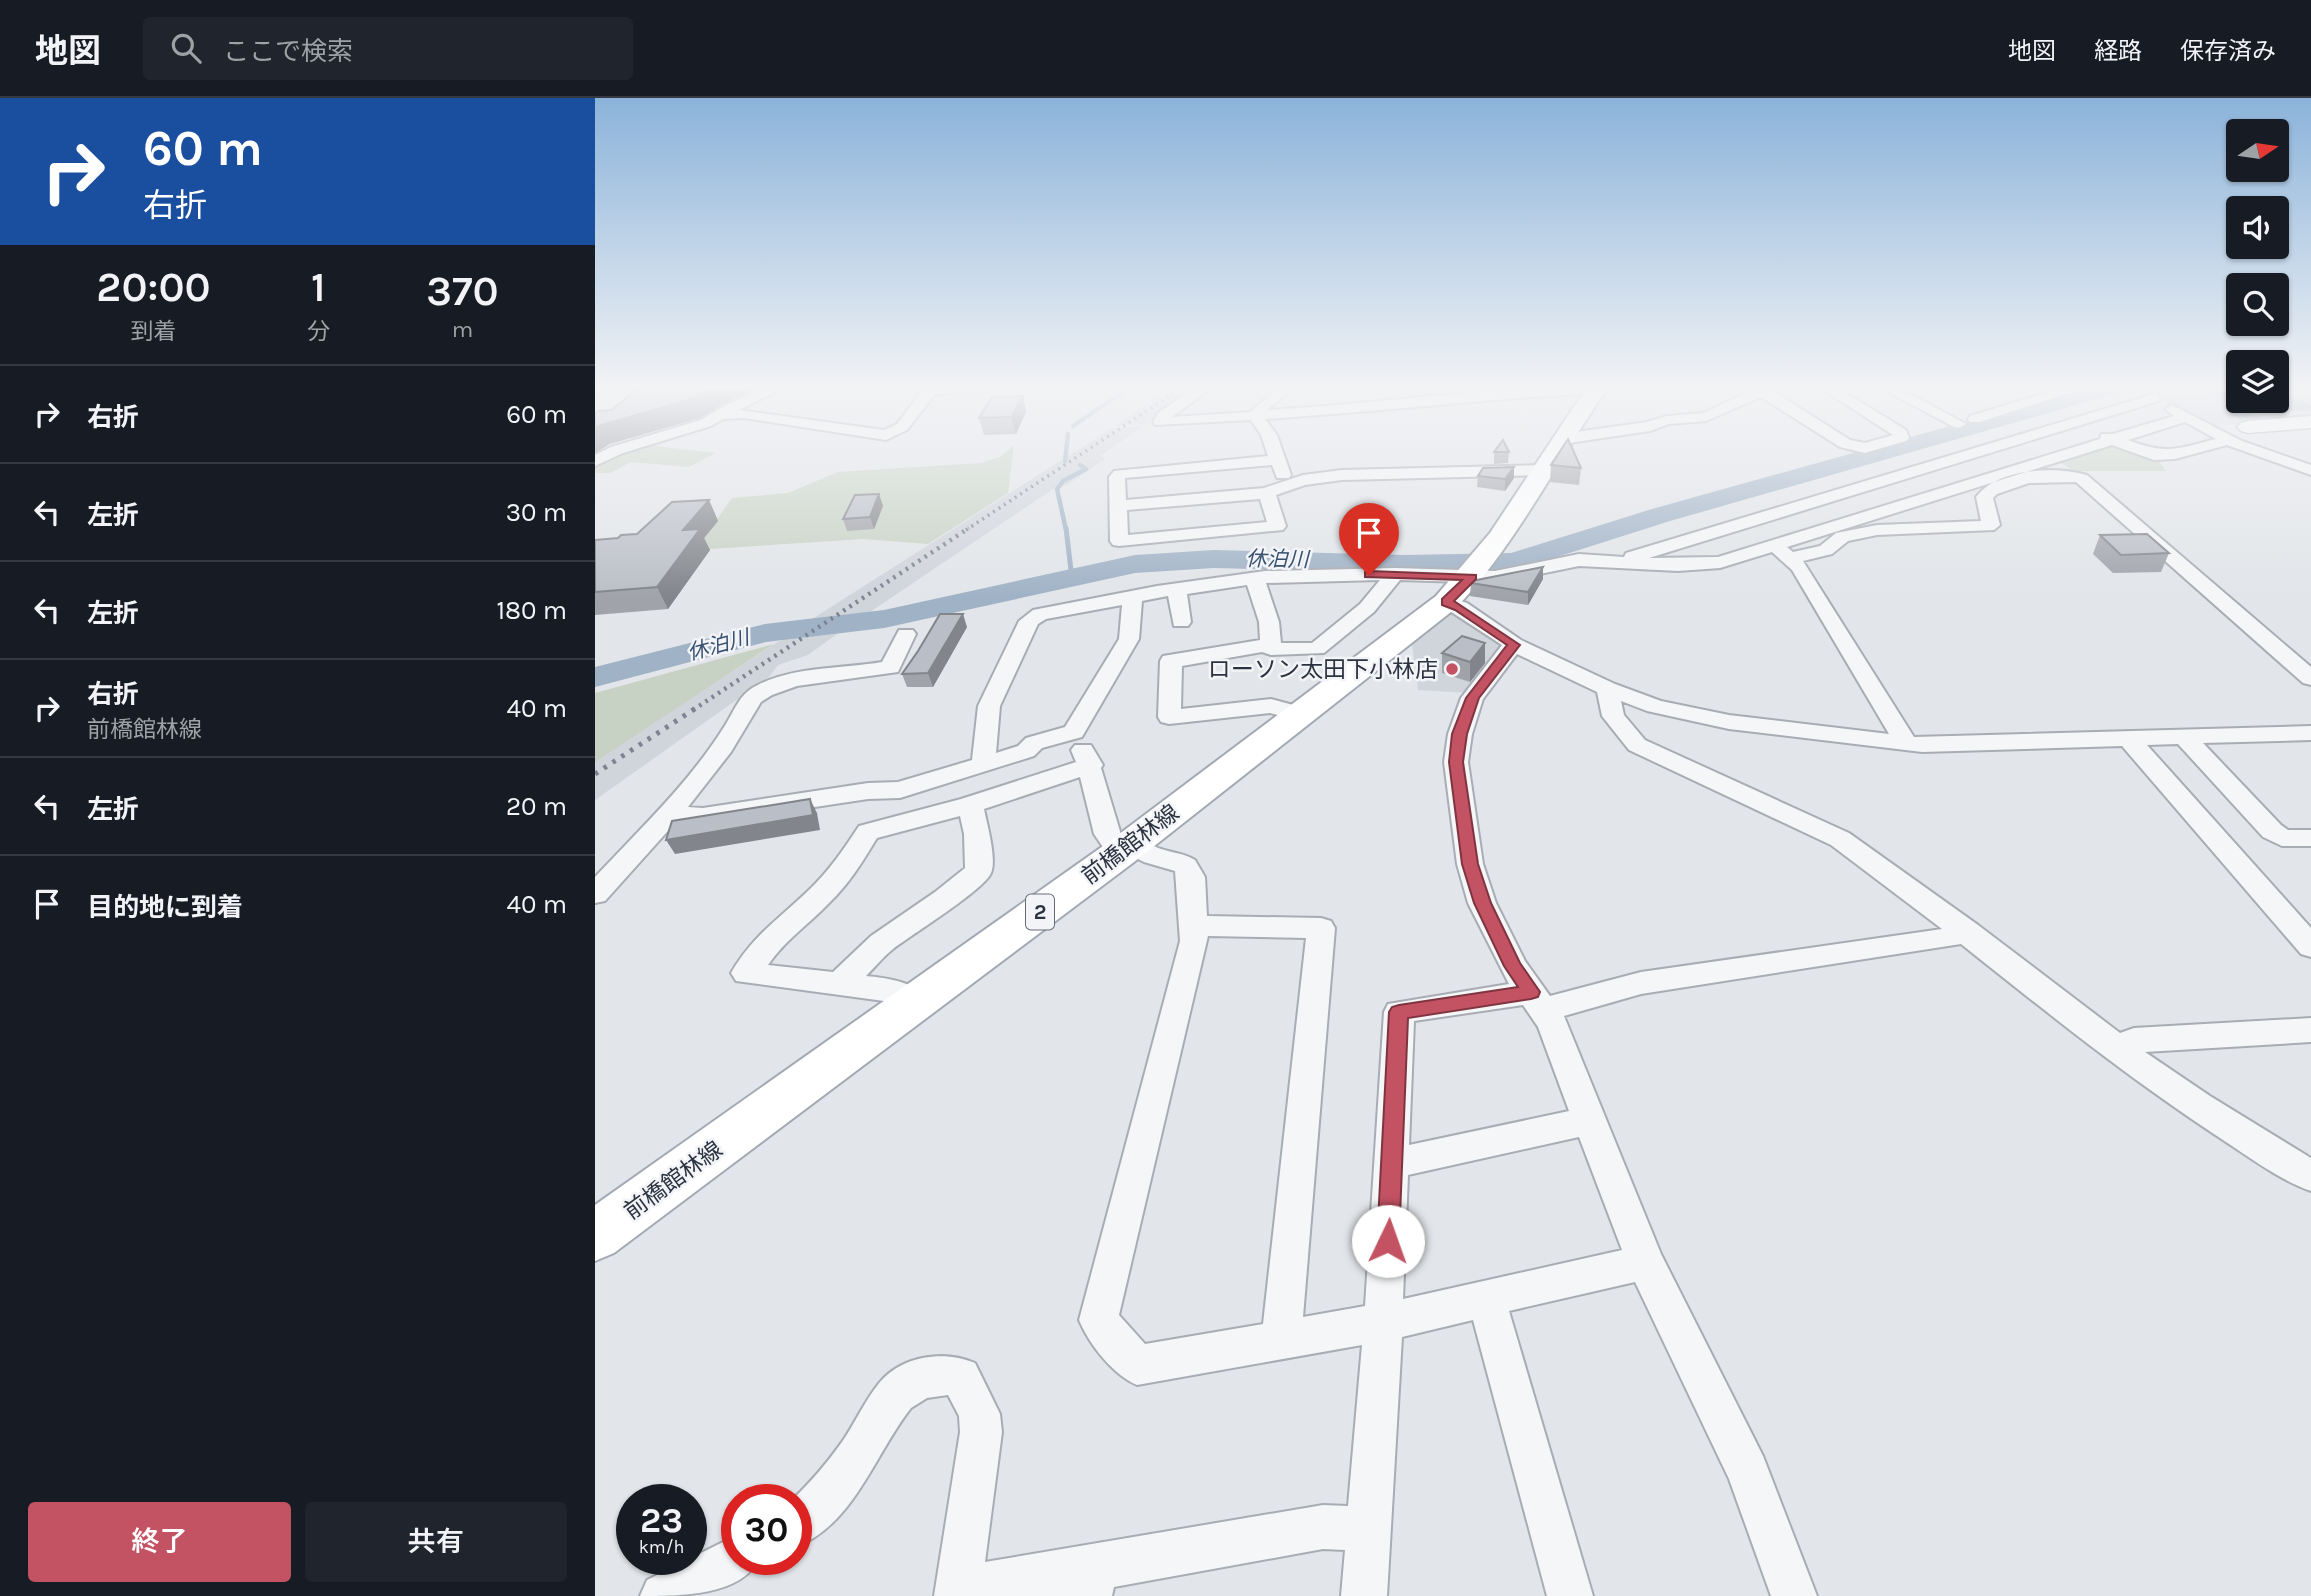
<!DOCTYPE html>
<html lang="ja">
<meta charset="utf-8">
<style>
:root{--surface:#171b24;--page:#20242c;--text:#f1f3f6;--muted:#9ea1a6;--line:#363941;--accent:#c35262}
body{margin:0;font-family:Karla,"Noto Sans JP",sans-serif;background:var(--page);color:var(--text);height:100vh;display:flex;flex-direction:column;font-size:26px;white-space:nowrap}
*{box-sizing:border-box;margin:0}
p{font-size:23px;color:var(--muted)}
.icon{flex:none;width:38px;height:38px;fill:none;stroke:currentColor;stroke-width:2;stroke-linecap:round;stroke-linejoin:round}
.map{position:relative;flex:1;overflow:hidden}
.side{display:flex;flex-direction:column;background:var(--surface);width:595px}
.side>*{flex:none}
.hud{background:#1a4fa0;color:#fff;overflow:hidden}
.needle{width:46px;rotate:77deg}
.buttons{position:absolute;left:1631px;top:21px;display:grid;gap:14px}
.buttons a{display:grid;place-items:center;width:63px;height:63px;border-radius:7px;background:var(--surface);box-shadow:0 2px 5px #0004;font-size:35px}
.speed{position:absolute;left:21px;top:1386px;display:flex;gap:14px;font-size:35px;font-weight:700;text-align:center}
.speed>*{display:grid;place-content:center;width:91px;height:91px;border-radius:50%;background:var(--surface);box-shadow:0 2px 5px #0004;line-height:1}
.speed small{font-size:18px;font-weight:400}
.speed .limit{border:10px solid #d22;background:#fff;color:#111}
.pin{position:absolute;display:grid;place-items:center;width:60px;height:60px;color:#fff;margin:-72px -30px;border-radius:50% 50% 50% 0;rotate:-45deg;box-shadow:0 0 7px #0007}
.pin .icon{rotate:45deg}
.me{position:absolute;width:77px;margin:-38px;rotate:3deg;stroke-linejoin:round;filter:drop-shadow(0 0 5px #0008)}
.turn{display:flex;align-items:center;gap:24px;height:147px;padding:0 28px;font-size:32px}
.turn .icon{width:91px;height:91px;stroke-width:2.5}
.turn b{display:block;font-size:49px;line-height:60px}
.eta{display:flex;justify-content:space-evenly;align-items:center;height:119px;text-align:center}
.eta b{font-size:42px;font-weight:600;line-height:49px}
.button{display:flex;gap:14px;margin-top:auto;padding:14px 28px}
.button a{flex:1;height:80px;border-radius:7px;background:var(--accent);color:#fff;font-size:28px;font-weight:600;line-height:80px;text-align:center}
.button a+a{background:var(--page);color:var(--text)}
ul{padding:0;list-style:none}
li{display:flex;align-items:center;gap:21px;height:98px;padding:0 28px;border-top:2px solid var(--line)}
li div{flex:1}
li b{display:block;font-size:26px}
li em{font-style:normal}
header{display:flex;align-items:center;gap:42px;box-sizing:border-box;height:98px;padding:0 35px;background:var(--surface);border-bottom:2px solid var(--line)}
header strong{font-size:33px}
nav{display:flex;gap:38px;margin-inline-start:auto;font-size:24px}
.search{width:490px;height:63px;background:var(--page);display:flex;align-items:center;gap:18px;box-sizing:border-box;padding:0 24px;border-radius:7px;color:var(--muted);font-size:26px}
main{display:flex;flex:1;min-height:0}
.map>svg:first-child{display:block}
</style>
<header>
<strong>地図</strong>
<div class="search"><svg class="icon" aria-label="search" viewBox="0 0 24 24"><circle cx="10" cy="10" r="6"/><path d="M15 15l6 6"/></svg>ここで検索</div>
<nav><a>地図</a><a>経路</a><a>保存済み</a></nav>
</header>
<main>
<section class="side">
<div class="hud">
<div class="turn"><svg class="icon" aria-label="right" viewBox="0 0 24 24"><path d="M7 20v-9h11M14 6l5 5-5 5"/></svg><div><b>60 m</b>右折</div></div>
</div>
<div class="eta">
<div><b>20:00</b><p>到着</p></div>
<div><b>1</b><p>分</p></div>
<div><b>370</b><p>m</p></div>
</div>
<ul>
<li><svg class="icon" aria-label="right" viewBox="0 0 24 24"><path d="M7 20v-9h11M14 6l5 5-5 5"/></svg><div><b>右折</b></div><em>60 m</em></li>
<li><svg class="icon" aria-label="left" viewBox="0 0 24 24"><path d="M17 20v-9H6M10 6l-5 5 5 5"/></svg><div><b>左折</b></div><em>30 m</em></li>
<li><svg class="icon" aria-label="left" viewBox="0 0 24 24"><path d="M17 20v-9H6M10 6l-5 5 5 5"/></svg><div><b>左折</b></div><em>180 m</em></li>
<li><svg class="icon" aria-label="right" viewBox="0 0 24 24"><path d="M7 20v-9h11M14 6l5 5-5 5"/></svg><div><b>右折</b><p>前橋館林線</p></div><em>40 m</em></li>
<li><svg class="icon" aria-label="left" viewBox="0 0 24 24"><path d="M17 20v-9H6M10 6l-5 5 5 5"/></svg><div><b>左折</b></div><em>20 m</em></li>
<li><svg class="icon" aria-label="arrive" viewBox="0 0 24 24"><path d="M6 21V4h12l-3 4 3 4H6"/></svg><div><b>目的地に到着</b></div><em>40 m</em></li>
</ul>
<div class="button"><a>終了</a><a>共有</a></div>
</section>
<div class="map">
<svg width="1716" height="1498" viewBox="0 0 1716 1498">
<rect width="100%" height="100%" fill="#e2e5e9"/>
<g fill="#d0d4db">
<polygon points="579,289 606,289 552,326 519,328"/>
<polygon points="1543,289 1643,289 1643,303 1682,303 1682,289 1716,289 1716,320 1623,328 1608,325"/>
<polygon points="549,328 505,358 511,360 472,387 458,391 266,520 214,523 517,330"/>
<polygon points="855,514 911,550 875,595 823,592 817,546"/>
<polygon points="250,530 213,557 183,567 174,579 0,702 0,662 183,544 203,536"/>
</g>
<g fill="#c7d2c4">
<polygon points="1517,341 1559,357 1571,373 1479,373 1458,360"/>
<polygon points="51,347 121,355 94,369 36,364 15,375 0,375 0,366 18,356"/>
<polygon points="419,347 413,395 333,446 268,441 100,452 137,400 193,395 243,374 386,365 405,359"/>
<polygon points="179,546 0,664 0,595"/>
</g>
<polygon fill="#a0b2c6" points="1605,289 1643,289 1643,303 1682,303 1682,291 1716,307 1716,313 1657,311 1655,315 1666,320 1646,321 1632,314 1633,305"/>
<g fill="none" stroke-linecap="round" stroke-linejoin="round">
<g stroke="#a0b2c6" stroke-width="4.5">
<polyline points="478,328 535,289"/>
<polyline points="470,363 473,336"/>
<polyline points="471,432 462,391 468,383 491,371 485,367"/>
</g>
<polyline stroke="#a0b2c6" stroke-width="5" points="471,430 477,481"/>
<polygon fill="#a0b2c6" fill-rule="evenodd" points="1495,289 1530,289 1527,294 1075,423 918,473 810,475 619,470 540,475 289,530 171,544 0,589 0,569 170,526 289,512 540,457 619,452 810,457 916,455 1057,411"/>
<g stroke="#a8acb3" stroke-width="4">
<g id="street">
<polygon points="172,289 191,289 144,312 289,332 302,326 330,289 401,289 394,293 340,296 312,332 291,342 149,320 128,321 116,328 28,355 0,368 0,357 16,349 106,322 131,307"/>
<path d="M601 289H618L577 319 655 314 684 289H700L672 312C761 307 850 295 939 290 957 289 993 285 1008 291L1001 295C890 301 781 314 670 321L682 337 696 377 694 380H682L677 367 530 380 531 402 669 390 708 377 747 372 948 367 956 372 948 377 747 382 710 387 681 397 691 428 688 432 524 448 518 447 515 443 514 379 519 373 673 358 666 337 656 322 560 327 558 324 563 315ZM665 401 672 424 533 437 532 412Z"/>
<polygon points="1164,289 1183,289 1178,293 1255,342 1270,345 1298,337 1224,289 1241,289 1311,332 1314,340 1311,343 1270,355 1245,349 1166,299 1111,323 1074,326 1055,333 967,346 959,341 967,336 1052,324 1072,318 1108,315"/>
<polygon points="1284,289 1302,289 1371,326 1364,330 1359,329"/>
<polygon points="1470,289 1492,289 1385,324 1375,324 1373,321 1375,318"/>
<path d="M1559 296 1564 297V303L1054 460 1123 459 1505 341 1506 336H1518L1579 318 1570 311 1577 307 1647 343 1716 367V377L1632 347 1580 361 1559 362 1517 347 1192 449 1198 454 1225 448 1241 435 1282 427 1386 423 1381 399C1403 370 1459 368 1492 377L1716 569V587L1708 585 1481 384 1434 385 1402 396 1398 400 1405 427 1399 432 1282 437 1253 443 1237 456 1208 463 1319 639 1716 628V642L1608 645 1686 727 1693 732H1716V748H1687L1668 739 1583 646 1552 647 1716 830V859L1706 856 1527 648 1327 654 1134 631 1052 613 1026 603 1029 617 1050 642 1254 735 1383 827 1525 935 1539 930 1716 920V944L1550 954 1615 998 1716 1060V1093C1682 1081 1650 1056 1619 1036 1531 978 1449 912 1366 846L1046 896 969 918 1066 1156 1168 1358 1222 1498H1176L1134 1381 1040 1184 914 1213 998 1498H952L878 1222 807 1239 792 1498H746L750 1452 728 1451 519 1489 517 1498H339L365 1334 364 1318 353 1297 332 1300 316 1310C279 1357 260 1425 201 1449V1402H197C216 1384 232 1365 247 1344 260 1325 270 1302 285 1284 308 1257 350 1252 380 1265L405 1316 407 1334 390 1464 728 1407 753 1408 767 1247 542 1287C518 1277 494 1246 484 1222L585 843 580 773 549 764 537 758 534 761 525 764 516 761 499 736 485 679 389 711C392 726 402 761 396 775 389 792 316 837 298 851 288 859 280 869 271 878 293 880 324 884 335 905L331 913 320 917 289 903 141 883 136 875C158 837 184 821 214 792 234 773 249 751 264 728L366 701 481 664 476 652 480 647H496L508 667 506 670 527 740C543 735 551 746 566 751 578 755 589 755 600 762L610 779 612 818 726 820 736 823 740 830 708 1219 770 1208 789 914 793 906 914 886 873 805 862 766 849 664 853 636 866 600 907 547 841 504 844 500 851 498 872 505 926 542 1020 586 1066 603 1134 617 1294 636 1197 472 1177 454 1125 470 1083 473 984 468 900 485 805 482 779 514 729 555 676 557 667 554 587 568 586 611 676 601 713 611 716 616 713 621 705 623 675 615 574 626 566 624 563 619 565 563 568 558 665 542 664 524 652 487 592 496 596 524 593 528H579L573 498 547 503 544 541 487 639 447 650 439 658 305 700 273 701 108 726 80 725 10 803 0 805V779C45 731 94 685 129 629 139 614 144 596 161 588 198 568 246 571 287 564L304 532H318L321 536 303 574 202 588 177 597 166 604 136 654 93 709 108 710 273 685 303 684 377 662 383 608 424 523 438 512 562 488 670 473 800 470 900 473 984 456 1029 459 1031 455ZM1590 324 1621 341C1581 351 1573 357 1533 342ZM785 482 765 506 717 545H686L684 524 671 485ZM527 507 524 541 470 629 431 640 423 648 401 655 405 608 443 526 451 521ZM922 556 1002 594 1007 618 1034 652 1236 747 1347 831 1046 874 955 898 930 863 901 805 888 766 873 664 877 636 888 601ZM365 718 369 736 370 770 340 794 276 838 238 874 173 867C190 842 213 827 234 805 254 786 268 763 282 740ZM613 838 711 840 668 1226 550 1246 524 1217ZM928 907 943 929 974 1013 814 1047 819 923ZM984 1039 1027 1152 808 1201 813 1077Z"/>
<path d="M142 1437V1461H164C146 1498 85 1498 45 1498L52 1482Z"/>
</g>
</g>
<g stroke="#a8acb3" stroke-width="3">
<polygon id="secondary" points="1716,318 1716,330 1653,335 1646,333 1642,329 1646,325 1653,323"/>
</g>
<g stroke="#a2a9b4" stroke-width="4">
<path id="primary" d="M992 289H1013C962 363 923 444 861 510L539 764 19 1155 0 1163V1107L511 746 841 498 895 435Z"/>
</g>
<use href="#street" fill="#f4f6f8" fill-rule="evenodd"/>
<use href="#secondary" fill="#fff" fill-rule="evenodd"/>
<use href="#primary" fill="#fff" fill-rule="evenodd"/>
<polyline stroke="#7d8491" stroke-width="3.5" stroke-dasharray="2 4.5" stroke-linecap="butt" points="371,432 588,289"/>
<polyline stroke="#7d8491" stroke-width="4.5" stroke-dasharray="2.5 5" stroke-linecap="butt" points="98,612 374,430"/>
<polyline stroke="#7d8491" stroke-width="5" stroke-dasharray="3.5 7" stroke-linecap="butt" points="0,676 101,610"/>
</g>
<g fill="#a0a3aa">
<polygon points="428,298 431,314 421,336 389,337 384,320"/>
<polygon points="899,354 914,354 913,365 899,366"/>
<polygon points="956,367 986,370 984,387 955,384"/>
<polygon points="919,369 919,380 910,393 882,389 883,378"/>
<polygon points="284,396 288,408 279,431 252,433 248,421"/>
<polygon points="114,402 123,423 109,440 115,452 73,511 0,517 0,442 23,440 42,436"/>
<polygon points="1505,437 1574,455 1566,474 1518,475 1498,456"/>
<polygon points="948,469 948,481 933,507 875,498 876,485"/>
<polygon points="372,529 338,589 312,589 307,576"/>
<polygon points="847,555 890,565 875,584 847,575"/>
</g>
<g fill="#82858b">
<polygon points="117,289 165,289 130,305 105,320 15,346 0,355 0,330 6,327"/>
<polygon points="428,298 431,314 421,336 416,319"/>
<polygon points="919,369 919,380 910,393 910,381"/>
<polygon points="284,396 288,408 279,431 275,419"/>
<polygon points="114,402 123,423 109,440 115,452 73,511 62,489 88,432"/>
<polygon points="948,469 948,481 933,507 933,494"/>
<polygon points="368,516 372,529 338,589 333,575"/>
<polygon points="890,545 890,565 875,584 875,564"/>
<polygon points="215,701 222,715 225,732 80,756 71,742"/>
</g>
<g fill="#babec6" stroke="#82858b" stroke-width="2">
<polygon points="44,289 117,289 97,301 6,327 0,330 0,315 3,313 17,312"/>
<polygon points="428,298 416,319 384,320 397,299"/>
<polygon points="973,341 986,370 956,367"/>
<polygon points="908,342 914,354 899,354"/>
<polygon points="919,369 910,381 883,378 888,370"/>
<polygon points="284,396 275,419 248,421 260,397"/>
<polygon points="114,402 88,432 105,431 62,489 0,494 0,442 23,440 26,437 42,436 77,404"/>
<polygon points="1552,436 1574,455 1526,457 1505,437"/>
<polygon points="948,469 933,494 876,485 877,483"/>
<polygon points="345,516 368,516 333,575 307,576 323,553"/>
<polygon points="867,538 890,545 875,564 847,555"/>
<polygon points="215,701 218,717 71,742 77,723"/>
</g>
<linearGradient id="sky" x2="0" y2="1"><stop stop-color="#8bb3da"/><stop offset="0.58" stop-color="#f2f3f5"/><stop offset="1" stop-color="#f2f3f5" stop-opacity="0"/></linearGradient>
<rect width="1716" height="499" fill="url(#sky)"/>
<polygon fill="#c35262" stroke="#7f3540" stroke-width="2" points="774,473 881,477 881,481 859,503 925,547 884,600 872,636 868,664 883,766 896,805 925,865 945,894 943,899 936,901 813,920 804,1143 801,1150 793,1153 785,1150 782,1143 794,914 797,909 804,907 923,889 909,868 879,805 867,766 854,664 857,636 871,600 912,547 860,512 847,507 847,501 867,482 770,479 770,474"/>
<circle fill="#c35262" stroke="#f2f4f7" stroke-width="2.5" cx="857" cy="571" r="7"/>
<g text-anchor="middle" stroke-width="5" stroke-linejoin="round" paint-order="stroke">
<g font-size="21" font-style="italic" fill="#395170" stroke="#f2f4f7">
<text transform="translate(682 461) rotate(1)" y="7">休泊川</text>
<text transform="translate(123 547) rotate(-15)" y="7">休泊川</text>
</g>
<rect fill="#f2f4f7" stroke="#676d77" stroke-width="2" x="431" y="796.5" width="28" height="35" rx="5"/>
<g font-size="21" font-weight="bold" fill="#2c3340">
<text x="445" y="821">2</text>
</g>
<g font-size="23" fill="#2c3340" stroke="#f2f4f7" text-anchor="end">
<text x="843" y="579">ローソン太田下小林店</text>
</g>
<g font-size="23" fill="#2c3340" stroke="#f2f4f7">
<text transform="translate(535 746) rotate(-37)" y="8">前橋館林線</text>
<text transform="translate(78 1082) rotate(-36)" y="8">前橋館林線</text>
</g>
</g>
</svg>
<div class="buttons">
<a><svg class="needle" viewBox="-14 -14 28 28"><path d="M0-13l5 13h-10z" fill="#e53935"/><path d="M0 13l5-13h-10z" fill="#9ea1a6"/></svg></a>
<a><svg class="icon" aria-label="sound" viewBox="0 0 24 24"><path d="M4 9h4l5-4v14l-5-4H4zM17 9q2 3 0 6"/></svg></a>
<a><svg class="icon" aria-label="search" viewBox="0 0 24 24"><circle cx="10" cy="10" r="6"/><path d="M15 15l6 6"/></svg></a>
<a><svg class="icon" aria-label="layers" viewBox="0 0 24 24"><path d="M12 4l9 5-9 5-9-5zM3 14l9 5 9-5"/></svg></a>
</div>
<div class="speed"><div>23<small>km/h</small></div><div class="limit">30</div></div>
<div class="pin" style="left:774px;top:477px;background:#d93025"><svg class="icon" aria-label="arrive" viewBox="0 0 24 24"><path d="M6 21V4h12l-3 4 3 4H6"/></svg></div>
<svg class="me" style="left:793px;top:1143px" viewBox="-20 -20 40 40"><circle r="19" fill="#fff"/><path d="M0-13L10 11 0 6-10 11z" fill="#c35262"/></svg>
</div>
</main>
